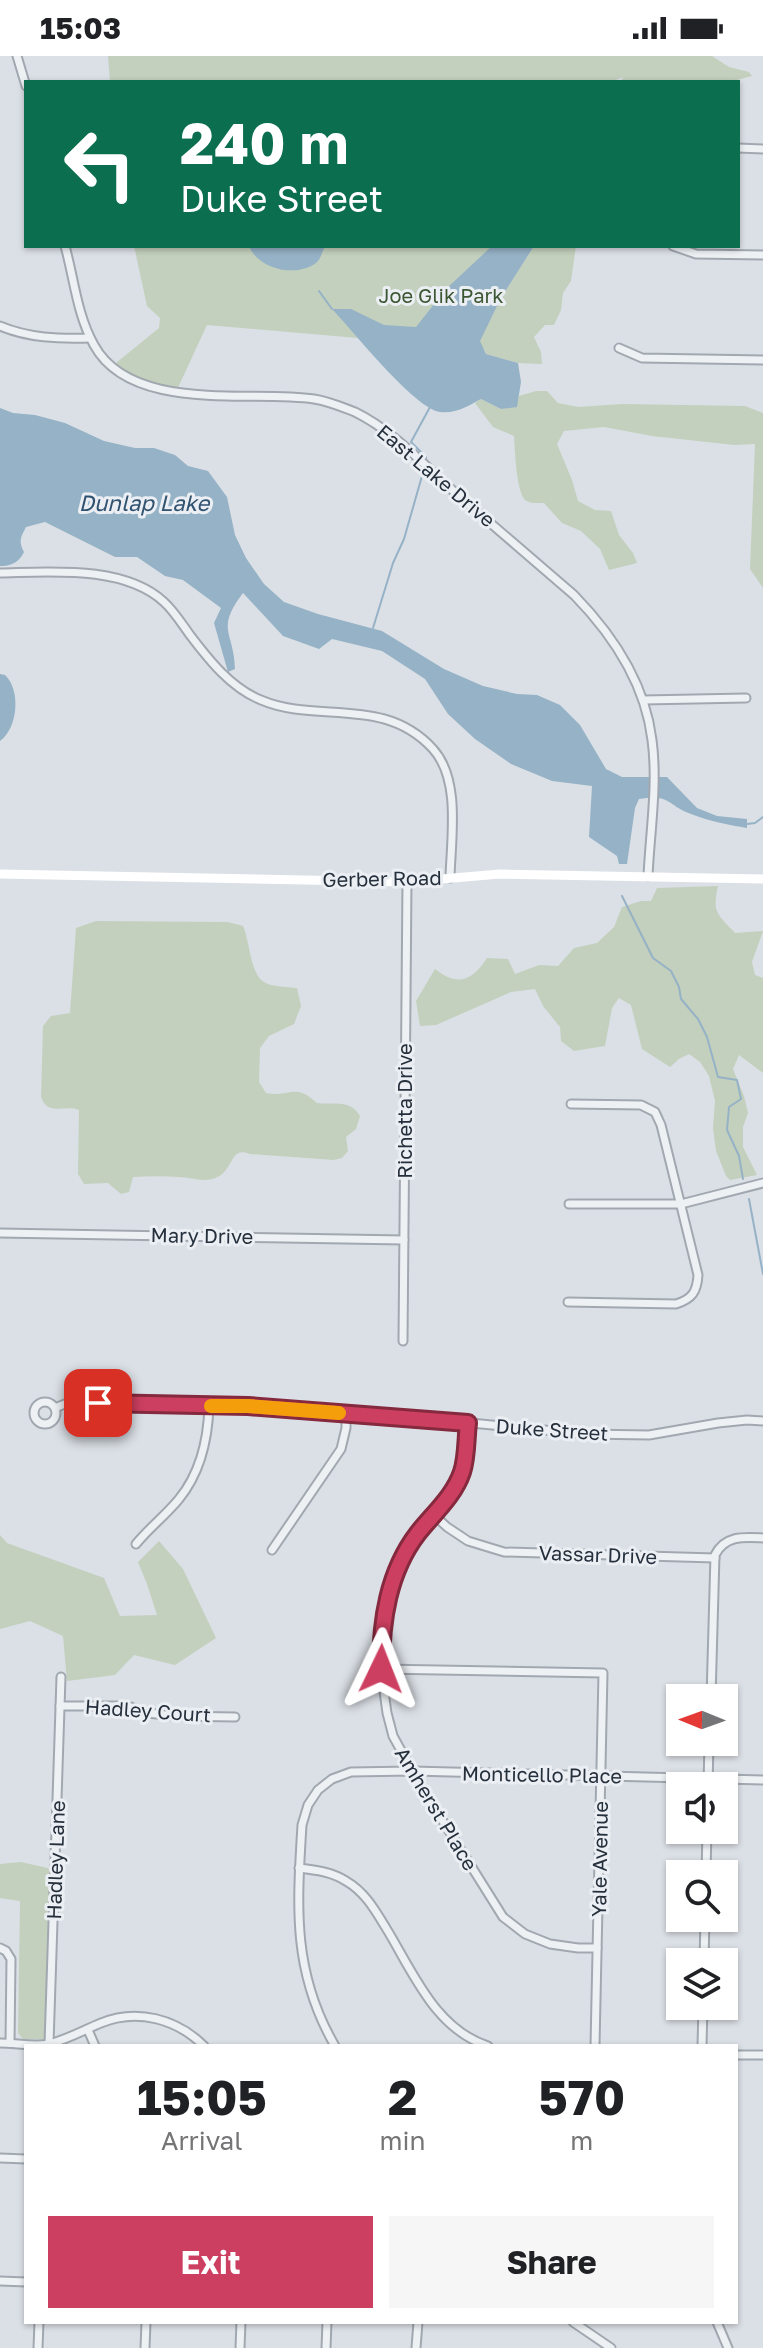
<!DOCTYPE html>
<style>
:root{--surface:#fff;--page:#f6f6f6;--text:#202124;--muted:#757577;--accent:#cc3f60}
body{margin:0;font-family:"Golos Text",sans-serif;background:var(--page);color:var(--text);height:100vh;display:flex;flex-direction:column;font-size:30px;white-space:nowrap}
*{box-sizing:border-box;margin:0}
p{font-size:26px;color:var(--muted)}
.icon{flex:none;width:44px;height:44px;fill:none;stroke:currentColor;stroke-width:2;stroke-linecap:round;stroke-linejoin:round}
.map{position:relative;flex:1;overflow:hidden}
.panel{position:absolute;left:24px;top:1988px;width:714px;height:280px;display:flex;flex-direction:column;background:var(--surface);border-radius:0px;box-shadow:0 2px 6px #0004}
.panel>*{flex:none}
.guide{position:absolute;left:24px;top:24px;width:716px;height:168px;border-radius:0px;box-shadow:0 2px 6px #0004;background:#0b6e4f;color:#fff;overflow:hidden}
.needle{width:52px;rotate:271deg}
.buttons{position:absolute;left:666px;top:1628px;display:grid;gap:16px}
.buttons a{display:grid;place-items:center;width:72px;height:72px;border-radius:0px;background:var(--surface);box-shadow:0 2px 6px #0004;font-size:40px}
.pin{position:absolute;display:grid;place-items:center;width:68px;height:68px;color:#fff;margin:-34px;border-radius:16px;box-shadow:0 4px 12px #0006}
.me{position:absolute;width:88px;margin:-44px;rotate:2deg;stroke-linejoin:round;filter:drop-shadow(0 0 6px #0008)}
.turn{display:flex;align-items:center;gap:28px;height:168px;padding:0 24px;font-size:36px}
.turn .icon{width:104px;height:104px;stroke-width:2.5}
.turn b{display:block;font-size:56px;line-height:68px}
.eta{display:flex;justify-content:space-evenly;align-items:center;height:136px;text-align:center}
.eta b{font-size:48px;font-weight:700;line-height:56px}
.button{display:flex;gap:16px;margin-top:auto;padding:16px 24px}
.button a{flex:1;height:92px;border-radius:0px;background:var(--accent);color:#fff;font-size:32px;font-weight:700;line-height:92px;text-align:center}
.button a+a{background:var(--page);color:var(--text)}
.status{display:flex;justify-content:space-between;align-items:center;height:56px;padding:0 40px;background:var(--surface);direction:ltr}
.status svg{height:22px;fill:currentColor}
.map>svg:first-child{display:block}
</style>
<div class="status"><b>15:03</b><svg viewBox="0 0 49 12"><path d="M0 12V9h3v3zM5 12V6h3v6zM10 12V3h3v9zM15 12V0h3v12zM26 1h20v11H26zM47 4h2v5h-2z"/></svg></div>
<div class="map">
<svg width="763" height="2292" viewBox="0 0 763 2292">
<rect width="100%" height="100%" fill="#dbe0e6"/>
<g fill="#c3d0bd">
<polygon points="108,0 712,0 729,11 749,16 752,20 729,26 621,26 623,21 611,26 110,26"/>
<polygon points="134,190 501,190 489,266 501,242 534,190 576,190 571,225 563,237 561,254 554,269 545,269 534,281 541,296 542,308 518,307 486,298 484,293 207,269 176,336 153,331 111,311 159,272 160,262 147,250"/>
<path d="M536 335H547L558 347 578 351 622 348 745 350 763 357V532L750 513 755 388 734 389 652 380 604 371 564 375 557 388 572 424 578 445 595 454 611 455 619 479 633 497 637 507 609 514 600 493 581 475 562 467 544 447C537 447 530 448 525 444 516 434 515 394 514 380L493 371 475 347 481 343 501 353 516 351 519 340Z"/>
<path d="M718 830C712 857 717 858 735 877L763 875 752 906 755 919 763 922V1017L739 999 733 1013 744 1040 748 1057 743 1071V1091L757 1119 730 1124 726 1120 716 1095 713 1072 715 1045 709 1020 700 1006 689 998 679 1003 670 1011 642 993 631 949 619 942 612 952 605 990 574 995 561 985 560 971 543 950 535 933 511 936 436 969 420 970 416 945 435 913C458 931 472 925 487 902L508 903 515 918 539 909 558 910 574 892 597 887 614 871 622 851 641 845H651L657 832Z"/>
<path d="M96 865 228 866 243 870C250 885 250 918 264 926 272 931 287 931 297 932L301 950 294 968 269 980 260 992 259 1026 266 1037C291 1042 294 1026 317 1047 334 1049 350 1043 360 1060L356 1073 346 1081 348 1095 342 1102 334 1104 250 1098C228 1089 235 1118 212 1123 200 1126 191 1121 179 1121 164 1120 149 1120 133 1121L129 1136 121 1138 108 1127 84 1128 78 1118 79 1054C65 1048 48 1061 41 1041L43 970 51 960 70 957 76 872Z"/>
<polygon points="0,1479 7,1487 104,1522 120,1560 157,1559 147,1528 138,1506 159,1485 183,1513 216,1582 175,1609 134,1599 115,1619 67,1625 63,1580 30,1565 0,1573"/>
<polygon points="21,1806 52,1813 47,1977 45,1983 23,1983 18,1977 20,1845 0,1842 0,1808"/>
</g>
<g fill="#96b2c6">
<path d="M249 190H325C322 196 321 203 316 207 296 222 258 213 249 190Z"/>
<path d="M492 190H534L501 242 480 285 486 298 518 307 521 326 517 351 501 353 481 343C468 350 456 358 440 356 414 352 353 275 332 253H351L384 269 416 271 446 233Z"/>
<path d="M0 352 13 357 35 359 65 367 104 385 135 392H154L175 399 188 410 208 415 227 441 235 479 246 502 264 528 284 546 318 558 382 575 444 613 483 630 517 638 537 639 560 649 580 669 606 713 622 721H667L697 752 717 760 747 763V772C728 769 709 765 691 758 666 749 672 738 639 743L635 752 627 808H619L617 800 589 781 592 730 552 725 511 708 475 683 448 658 425 623 382 595 332 583 319 593 283 580 243 537C215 574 234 575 235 613L228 616 214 567 221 552 183 524 165 520 137 501H115L45 466 26 471C21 481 18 485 24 496 20 505 11 511 0 510Z"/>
<path d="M0 618 5 619C21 634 18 672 0 685Z"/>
</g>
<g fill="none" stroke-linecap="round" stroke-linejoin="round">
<g stroke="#96b2c6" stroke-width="2">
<polyline points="319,235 332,253"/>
<polyline points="425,406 426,401 411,386 430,351"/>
<polyline points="373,572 393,507 404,483 424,413"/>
<polyline points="747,768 755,767 763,761"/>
<polyline points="622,840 653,902 671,915 679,931 681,943 698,963 707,981 718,1021 737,1024 741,1043 729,1051 727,1074 739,1100 743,1123"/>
<polyline points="749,1143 763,1218"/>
</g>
<g stroke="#a1a8b0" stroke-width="11">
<g id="street">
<polyline points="17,0 26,30"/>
<polyline points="738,92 763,93"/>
<path d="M65 190C74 222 77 259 94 289 131 357 249 334 314 343 328 345 342 351 355 356 394 375 426 411 459 440 497 473 536 506 574 539 613 579 645 626 652 684 658 728 650 776 648 820"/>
<polyline points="673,190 696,198 763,199"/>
<path d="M0 270C29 282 58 283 90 282"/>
<polyline points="619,292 642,302 763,304"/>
<path d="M0 517C50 516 124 509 164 546 174 555 182 568 190 579 209 604 231 632 261 644 317 668 384 639 433 693 461 724 451 782 450 822"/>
<polyline points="643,644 746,642"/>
<polyline points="569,1148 681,1148 763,1127"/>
<polyline points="0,1177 404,1184"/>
<path d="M568 1246 676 1248C692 1243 697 1236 698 1219L661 1069 655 1056 641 1049 571 1048"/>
<polyline points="403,1285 407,826"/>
<circle cx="45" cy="1357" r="11"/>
<polyline points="55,1352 67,1347 248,1350 398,1360 585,1378 649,1379 718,1367 747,1364 763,1365"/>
<polyline points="468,1367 464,1407 458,1426 406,1495 398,1512 387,1543 383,1564 381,1613 387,1657 393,1680 419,1727 503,1861 525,1878 550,1888 578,1892 597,1892"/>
<polyline points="434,1459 447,1471 468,1485 504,1496 715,1502"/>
<path d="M136 1488C149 1472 166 1459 179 1443 201 1416 208 1384 209 1350"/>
<polyline points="272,1494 341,1393 346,1372 346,1357"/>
<polyline points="381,1613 603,1617 595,1990"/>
<path d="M711 1642 715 1499C725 1479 744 1481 763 1482"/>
<polyline points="60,1650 117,1650 131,1651 139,1656 174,1660 235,1661"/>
<polyline points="708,1730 709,1686"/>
<path d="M299 1812C316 1814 332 1816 346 1825 365 1836 375 1854 386 1872 413 1916 435 1973 488 1990"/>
<polyline points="706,1818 707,1774"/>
<polyline points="0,1892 6,1895 11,1903 10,1987"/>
<polyline points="704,1906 705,1862"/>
<polyline points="88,1974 95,1990"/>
<path d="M0 1987C16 1987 34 1991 49 1988 68 1983 84 1974 101 1967 137 1952 177 1963 204 1990"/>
<polyline points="49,1988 61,1621"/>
<path d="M335 1990C292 1916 297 1851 302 1769L308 1749 318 1734 332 1723 351 1716 412 1715 763 1724"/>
<polyline points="702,1990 703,1950"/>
<polyline points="736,1999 763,1999"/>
<polyline points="0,2102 26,2103"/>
<polyline points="0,2225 26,2226"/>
<polyline points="573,2266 611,2292"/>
<polyline points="717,2266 728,2292"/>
<polyline points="38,2292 39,2266"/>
<polyline points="145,2292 146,2266"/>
<polyline points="240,2292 241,2266"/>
<polyline points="326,2292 327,2266"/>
<polyline points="416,2292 418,2266"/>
</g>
</g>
<use href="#street" stroke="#eef1f4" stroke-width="7"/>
<polyline stroke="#fff" stroke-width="9" points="0,818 407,826 500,818 763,823"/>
</g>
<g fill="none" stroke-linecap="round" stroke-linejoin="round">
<g stroke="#85293e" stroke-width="20">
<path id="route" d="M98 1347 248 1350 468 1367C466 1383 467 1401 462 1416 454 1440 433 1458 418 1477 388 1516 381 1565 381 1613"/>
</g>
<use href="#route" stroke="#cc3f60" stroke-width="14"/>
<polyline stroke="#f59e0b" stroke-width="14" points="211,1350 248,1350 339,1357"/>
</g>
<g text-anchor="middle" stroke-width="6" stroke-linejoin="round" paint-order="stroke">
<g font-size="20" fill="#3d5733" stroke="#ebeff4">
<text x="441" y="247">Joe Glik Park</text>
</g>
<g font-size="20" fill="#26303c" stroke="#ebeff4">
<text transform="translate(436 420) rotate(40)" y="7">East Lake Drive</text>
<text transform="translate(382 823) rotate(-1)" y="7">Gerber Road</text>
<text transform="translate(405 1055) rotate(-90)" y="7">Richetta Drive</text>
<text transform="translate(202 1180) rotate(1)" y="7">Mary Drive</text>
<text transform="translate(552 1374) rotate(4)" y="7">Duke Street</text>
<text transform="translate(598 1499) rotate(2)" y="7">Vassar Drive</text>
<text transform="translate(148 1655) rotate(4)" y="7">Hadley Court</text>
<text transform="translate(542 1719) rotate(1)" y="7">Monticello Place</text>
<text transform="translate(436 1753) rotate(59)" y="7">Amherst Place</text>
<text transform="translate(600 1803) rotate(-89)" y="7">Yale Avenue</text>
<text transform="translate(56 1804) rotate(-88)" y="7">Hadley Lane</text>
</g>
<g font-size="22" font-style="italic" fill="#30526f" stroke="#ebeff4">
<text x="144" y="455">Dunlap Lake</text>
</g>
</g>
</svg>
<div class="buttons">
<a><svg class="needle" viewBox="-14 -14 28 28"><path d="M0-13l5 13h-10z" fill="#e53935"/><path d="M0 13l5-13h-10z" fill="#757577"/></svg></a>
<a><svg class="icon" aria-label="sound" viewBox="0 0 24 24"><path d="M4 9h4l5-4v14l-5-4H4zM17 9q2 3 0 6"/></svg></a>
<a><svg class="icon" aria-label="search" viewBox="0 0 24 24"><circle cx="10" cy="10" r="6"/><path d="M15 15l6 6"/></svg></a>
<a><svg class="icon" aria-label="layers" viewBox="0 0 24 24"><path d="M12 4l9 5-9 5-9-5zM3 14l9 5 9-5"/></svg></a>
</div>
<div class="pin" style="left:98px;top:1347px;background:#d93025"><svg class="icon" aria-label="arrive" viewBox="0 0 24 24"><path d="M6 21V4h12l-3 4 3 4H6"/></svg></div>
<svg class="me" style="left:381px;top:1613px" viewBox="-20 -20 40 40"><path d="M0-17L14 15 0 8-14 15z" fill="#cc3f60" stroke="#fff" stroke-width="4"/></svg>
<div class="guide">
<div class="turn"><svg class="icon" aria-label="left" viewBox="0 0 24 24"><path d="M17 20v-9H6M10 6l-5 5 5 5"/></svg><div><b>240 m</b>Duke Street</div></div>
</div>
<section class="panel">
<div class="eta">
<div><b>15:05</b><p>Arrival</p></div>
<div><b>2</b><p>min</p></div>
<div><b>570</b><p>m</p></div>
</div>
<div class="button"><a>Exit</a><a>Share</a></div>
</section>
</div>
